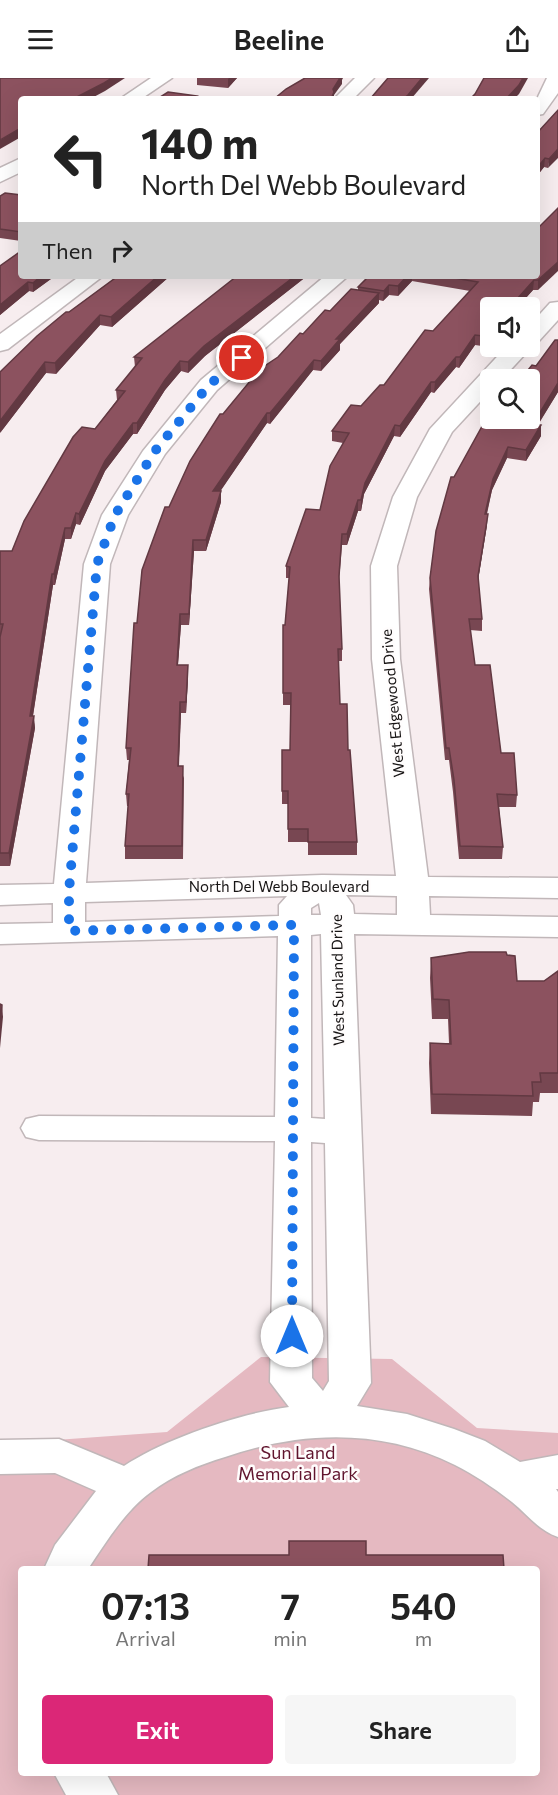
<!DOCTYPE html>
<style>
:root{--surface:#fff;--page:#f6f6f6;--text:#222;--muted:#767676;--accent:#db2777}
body{margin:0;font-family:Commissioner,sans-serif;background:var(--page);color:var(--text);height:100vh;display:flex;flex-direction:column;font-size:22px;white-space:nowrap}
*{box-sizing:border-box;margin:0}
p{font-size:20px;color:var(--muted)}
.icon{flex:none;width:33px;height:33px;fill:none;stroke:currentColor;stroke-width:2;stroke-linecap:round;stroke-linejoin:round}
.map{position:relative;flex:1;overflow:hidden}
.sheet{position:absolute;left:18px;top:1488px;width:522px;height:210px;display:flex;flex-direction:column;background:var(--surface);border-radius:6px;box-shadow:0 6px 24px #0002}
.sheet>*{flex:none}
.top-card{position:absolute;left:18px;top:18px;width:522px;height:183px;border-radius:6px;box-shadow:0 6px 24px #0002;background:#fff;color:var(--text);overflow:hidden}
.tools{position:absolute;left:480px;top:219px;display:grid;gap:12px}
.tools a{display:grid;place-items:center;width:60px;height:60px;border-radius:6px;background:var(--surface);box-shadow:0 6px 24px #0002;font-size:30px}
.pin{position:absolute;display:grid;place-items:center;width:51px;height:51px;color:#fff;margin:-26px;border:3px solid #fff;border-radius:50%;box-shadow:0 2px 6px #0007}
.me{position:absolute;width:66px;margin:-33px;rotate:0deg;stroke-linejoin:round;filter:drop-shadow(0 0 4px #0008)}
.turn{display:flex;align-items:center;gap:21px;height:126px;padding:0 24px;font-size:27px}
.turn .icon{width:78px;height:78px;stroke-width:2.5}
.turn b{display:block;font-size:42px;line-height:51px}
.then{display:flex;align-items:center;height:57px;padding:0 24px;background:#0003;gap:12px;font-size:22px}
.eta{display:flex;justify-content:space-evenly;align-items:center;height:102px;text-align:center}
.eta b{font-size:36px;font-weight:600;line-height:42px}
.cta{display:flex;gap:12px;margin-top:auto;padding:12px 24px}
.cta a{flex:1;height:69px;border-radius:6px;background:var(--accent);color:#fff;font-size:24px;font-weight:600;line-height:69px;text-align:center}
.cta a+a{background:var(--page);color:var(--text)}
header{display:flex;justify-content:space-between;align-items:center;height:78px;padding:0 24px;background:var(--surface);font-size:27px;font-weight:600}
.map>svg:first-child{display:block}
</style>
<header><svg class="icon" aria-label="menu" viewBox="0 0 24 24"><path d="M4 6h16M4 12h16M4 18h16"/></svg>Beeline<svg class="icon" aria-label="share" viewBox="0 0 24 24"><path d="M12 15V3M7 8l5-5 5 5M5 13v7h14v-7"/></svg></header>
<div class="map">
<svg width="558" height="1717" viewBox="0 0 558 1717">
<rect width="100%" height="100%" fill="#f7edef"/>
<path fill="#e5b9c1" fill-rule="evenodd" d="M261 1279 392 1281 477 1350 558 1355V1717H0V1366L167 1354ZM21 1491H537V1695H21Z"/>
<g fill="none" stroke-linecap="round" stroke-linejoin="round">
<g stroke="#c1b7b9" stroke-width="3">
<g id="minor">
<polygon points="151,0 172,0 141,21 120,21"/>
<polygon points="355,0 374,0 353,21 334,21"/>
<polygon points="547,0 558,0 558,15 543,36 537,37 537,21"/>
<polygon points="21,80 21,94 0,104 0,90"/>
<polygon points="80,198 103,198 8,271 0,273 0,256"/>
<path d="M325 198H348L217 312 165 376 128 437 110 486 86 805 322 797 396 798 372 581 371 488 393 419 430 351 507 268H530V266L531 268 528 273 501 302H490V313L452 354 417 419 397 488 400 581 428 799 558 800V820L429 818 430 837 558 839V859L354 856 371 1305 357 1328 407 1336 454 1351 485 1363 520 1384 558 1377V1411H556L558 1414V1459C538 1452 528 1437 512 1424 494 1410 475 1397 455 1387 381 1350 301 1353 225 1379 199 1387 173 1397 151 1414 125 1433 106 1464 88 1491H44L55 1467 96 1413 55 1395 0 1396V1362L59 1361 124 1388C164 1361 241 1335 289 1329L270 1304 275 1063 39 1062 26 1059 21 1050 26 1041 39 1038 275 1039 278 858 0 866V846L53 845V825L0 827V807L54 806 84 486 102 437 143 373 201 302ZM346 817 397 818V837L354 836 353 827ZM287 818 279 827V838L85 844V824ZM319 825 321 837H311V830ZM321 856 325 1041 311 1040V857ZM311 1064 325 1065 329 1303 323 1313 312 1300Z"/>
<polygon points="558,224 558,242 538,264 530,265 530,247 550,225"/>
<polygon points="54,1695 106,1695 118,1717 66,1717"/>
</g>
</g>
<use href="#minor" fill="#fff" fill-rule="evenodd"/>
</g>
<g fill="#784752">
<polygon points="197,0 237,0 228,10 197,7"/>
<polygon points="558,32 548,90 544,89 537,98 537,55"/>
<polygon points="21,117 21,163 0,160 0,118"/>
<polygon points="558,130 538,212 533,212 482,268 475,267 459,290 456,289 434,315 431,314 400,359 394,358 364,416 361,433 358,433 347,467 342,467 339,504 342,571 342,583 338,583 340,626 348,672 357,764 357,777 308,777 308,764 288,764 288,726 282,726 282,684 290,672 291,627 283,627 283,547 285,547 289,500 286,500 286,488 320,432 343,365 332,363 332,353 361,328 384,307 470,213 412,203 398,218 389,217 383,223 379,222 379,225 340,266 340,272 321,293 313,292 270,346 267,345 220,413 221,424 206,473 194,473 189,547 181,547 178,587 188,587 188,599 186,635 181,635 179,688 184,700 183,781 125,781 125,768 128,728 127,728 126,716 129,682 127,682 126,670 137,545 169,429 223,336 278,279 303,256 330,233 358,212 358,209 369,198 537,198"/>
<polygon points="0,188 55,198 33,214 29,213 0,237"/>
<polygon points="118,198 170,198 112,249 100,247 56,296 46,295 0,355 69,234"/>
<polygon points="244,198 307,198 205,278 188,295 181,293 165,312 137,356 133,356 105,393 80,447 76,446 71,461 65,461 55,507 53,507 33,638 35,650 10,788 0,788 0,473 12,473 95,351 117,322 116,312 135,289 134,279"/>
<polygon points="558,262 558,314 538,347 541,347 541,358 526,383 507,380 492,412 487,436 487,447 478,502 482,541 482,553 470,552 475,587 501,675 517,717 516,729 499,729 503,769 502,781 459,781 453,714 449,682 445,682 429,511 430,500 454,399 536,288"/>
<polygon points="507,877 517,903 544,903 558,893 558,1015 540,1015 539,1024 533,1024 532,1038 431,1036 429,985 430,965 449,965 448,941 432,941 430,900 431,880"/>
</g>
<g fill="#623942">
<polygon points="112,0 125,0 105,13 90,21 73,21"/>
<polygon points="229,0 237,0 228,10 228,1"/>
<polygon points="339,0 343,0 342,2 342,6 334,17 334,21 331,21 333,11"/>
<polygon points="422,0 429,0 411,21 403,21"/>
<polygon points="523,0 528,0 519,16 514,21 506,21"/>
<polygon points="21,50 21,59 0,71 0,62"/>
<polygon points="558,71 558,80 548,90 549,81"/>
<polygon points="545,80 544,89 537,98 537,90"/>
<polygon points="558,184 558,193 538,212 538,202"/>
<polygon points="41,198 55,198 33,214 33,205"/>
<polygon points="158,198 170,198 112,249 111,239"/>
<polygon points="295,198 307,198 205,278 188,295 188,284 204,268"/>
<polygon points="407,198 412,198 412,203 398,218 398,208"/>
<polygon points="534,202 533,212 517,230 509,230"/>
<polygon points="28,204 29,213 0,237 0,227"/>
<polygon points="389,207 389,217 383,223 384,213"/>
<polygon points="379,215 379,225 340,266 340,272 321,293 321,283 336,261"/>
<polygon points="100,237 100,247 56,296 55,285"/>
<polygon points="490,249 490,259 482,268 483,258"/>
<polygon points="475,257 475,267 459,290 460,279"/>
<polygon points="456,279 456,289 434,315 435,304"/>
<polygon points="314,282 313,292 270,346 270,335"/>
<polygon points="180,283 181,293 165,312 137,356 137,345 165,302"/>
<polygon points="45,284 46,295 0,355 0,343"/>
<polygon points="431,304 431,314 400,359 400,348"/>
<polygon points="558,305 558,314 532,356 533,346"/>
<polygon points="267,335 267,345 213,424 213,413"/>
<polygon points="133,345 133,356 105,393 80,447 79,436 105,383"/>
<polygon points="395,347 394,358 364,416 361,433 361,422 365,405"/>
<polygon points="541,347 541,358 526,383 526,372"/>
<polygon points="508,369 507,380 492,412 484,447 485,436 493,401"/>
<polygon points="221,413 221,424 206,473 206,462"/>
<polygon points="358,422 358,433 347,467 347,456"/>
<polygon points="76,435 76,446 71,461 71,450"/>
<polygon points="488,436 487,447 477,509 478,498"/>
<polygon points="65,450 65,461 55,507 54,496"/>
<polygon points="193,462 194,473 189,547 189,536"/>
<polygon points="52,496 53,507 31,650 30,638"/>
<polygon points="180,536 181,547 177,599 177,587"/>
<polygon points="188,587 188,599 186,635 186,624"/>
<polygon points="180,624 181,635 178,700 178,688"/>
<polygon points="34,638 35,650 10,788 9,775"/>
<polygon points="2,927 3,939 0,970 0,950"/>
</g>
<g fill="#8c525f" stroke="#623942" stroke-width="1.5">
<polygon points="0,0 112,0 104,5 73,21 21,21 21,50 0,62"/>
<polygon points="305,0 340,0 333,11 334,14 331,21 274,21 286,11"/>
<polygon points="388,0 422,0 408,17 403,21 370,21"/>
<polygon points="484,0 523,0 519,7 506,21 470,21 475,16"/>
<polygon points="168,14 197,18 193,21 157,21"/>
<polygon points="558,32 558,71 549,81 545,80 537,90 537,55"/>
<polygon points="5,115 21,117 21,154 0,151 0,118"/>
<polygon points="558,130 558,184 538,202 534,202 509,230 490,230 490,249 483,258 475,257 460,279 456,279 435,304 431,304 400,348 395,347 365,405 361,422 358,422 347,456 342,456 339,498 342,571 338,571 340,626 347,626 348,672 350,672 357,764 308,764 308,751 288,751 288,713 282,713 282,672 290,672 291,615 283,615 283,547 285,547 290,489 286,488 306,431 320,432 330,388 349,355 332,353 351,327 361,328 380,307 384,307 425,252 433,253 478,204 443,198 537,198 537,151"/>
<polygon points="21,173 21,198 41,198 33,205 28,204 0,227 0,188"/>
<polygon points="118,198 158,198 111,239 100,237 55,285 45,284 0,343 0,294 37,258 66,234 69,234"/>
<polygon points="237,198 242,199 244,198 295,198 204,268 188,284 180,283 165,302 137,345 133,345 105,383 79,436 76,435 71,450 65,450 54,496 52,496 30,638 34,638 9,775 0,775 0,559 3,546 0,546 0,473 12,473 24,443 73,359 82,349 95,351 125,313 116,312 142,280 134,279"/>
<polygon points="369,198 407,198 398,208 389,207 384,213 358,209"/>
<polygon points="351,211 379,215 336,261 340,261 321,283 314,282 270,335 267,335 213,413 221,413 206,462 193,462 189,536 180,536 177,587 188,587 186,624 180,624 178,688 183,688 182,768 125,768 129,716 126,716 131,670 126,670 134,545 137,545 142,492 165,429 169,429 190,383 220,336 223,336 260,291 278,279 300,255 303,256 325,232 330,233"/>
<polygon points="555,262 558,262 558,305 533,346 541,347 526,372 508,369 493,401 485,436 488,436 478,498 482,541 469,541 475,587 490,587 501,675 514,675 517,717 497,716 503,769 460,768 454,702 449,670 446,670 430,500 436,453 451,399 454,399 485,343 490,337 490,340 530,340 530,302 520,302 532,287 536,288"/>
<polygon points="469,874 506,874 507,877 515,878 517,903 544,903 558,893 558,995 540,995 541,1004 532,1004 533,1018 432,1016 430,965 451,966 449,922 433,921 431,880"/>
<polygon points="0,926 2,927 0,950"/>
<polygon points="289,1463 366,1463 366,1477 503,1477 504,1491 148,1491 149,1477 289,1477"/>
</g>
<g fill="none" stroke-linecap="round" stroke-linejoin="round">
<polyline stroke="#1a73e8" stroke-width="10" stroke-dasharray="0 18" points="242,280 209,307 155,373 115,437 97,486 69,813 69,853 294,847 292,1258"/>
</g>
<g text-anchor="middle" stroke-width="5" stroke-linejoin="round" paint-order="stroke">
<g font-size="15" fill="#171414" stroke="#fffdfd">
<text transform="translate(393 625) rotate(-95)" y="5">West Edgewood Drive</text>
<text x="279" y="814">North Del Webb Boulevard</text>
<text transform="translate(338 902) rotate(-91)" y="5">West Sunland Drive</text>
</g>
<g font-size="18" fill="#60142d" stroke="#fffdfd">
<text x="298" y="1381">Sun Land<tspan x="298" dy="21">Memorial Park</tspan></text>
</g>
</g>
</svg>
<div class="tools">
<a><svg class="icon" aria-label="sound" viewBox="0 0 24 24"><path d="M4 9h4l5-4v14l-5-4H4zM17 9q2 3 0 6"/></svg></a>
<a><svg class="icon" aria-label="search" viewBox="0 0 24 24"><circle cx="10" cy="10" r="6"/><path d="M15 15l6 6"/></svg></a>
</div>
<div class="pin" style="left:242px;top:280px;background:#d93025"><svg class="icon" aria-label="arrive" viewBox="0 0 24 24"><path d="M6 21V4h12l-3 4 3 4H6"/></svg></div>
<svg class="me" style="left:292px;top:1258px" viewBox="-20 -20 40 40"><circle r="19" fill="#fff"/><path d="M0-13L10 11 0 6-10 11z" fill="#1a73e8"/></svg>
<div class="top-card">
<div class="turn"><svg class="icon" aria-label="left" viewBox="0 0 24 24"><path d="M17 20v-9H6M10 6l-5 5 5 5"/></svg><div><b>140 m</b>North Del Webb Boulevard</div></div>
<div class="then">Then<svg class="icon" aria-label="right" viewBox="0 0 24 24"><path d="M7 20v-9h11M14 6l5 5-5 5"/></svg></div>
</div>
<section class="sheet">
<div class="eta">
<div><b>07:13</b><p>Arrival</p></div>
<div><b>7</b><p>min</p></div>
<div><b>540</b><p>m</p></div>
</div>
<div class="cta"><a>Exit</a><a>Share</a></div>
</section>
</div>
